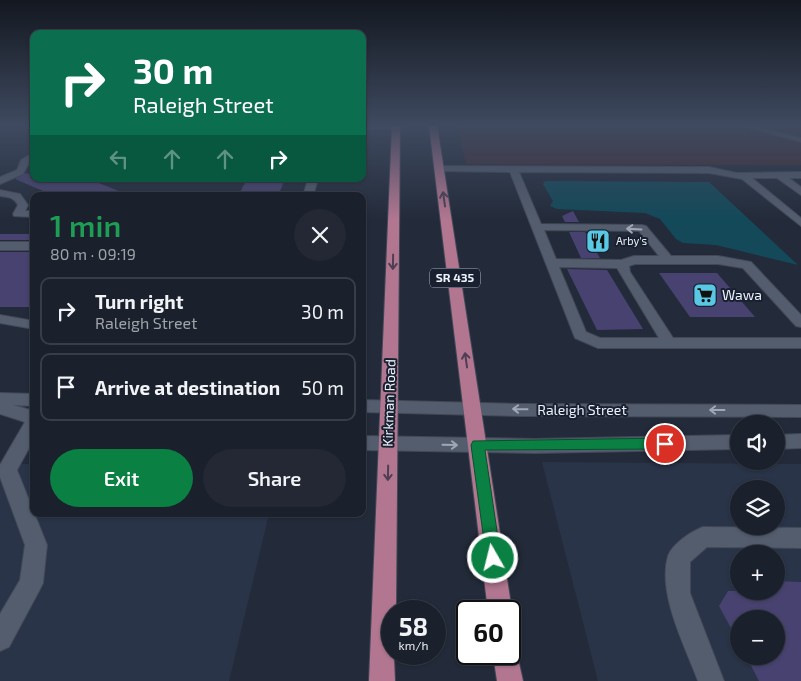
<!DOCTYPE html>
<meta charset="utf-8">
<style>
:root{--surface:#1a202c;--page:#232834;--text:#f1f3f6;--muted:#9fa3a9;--line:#383e48;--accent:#0b8043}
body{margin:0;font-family:"Exo 2",sans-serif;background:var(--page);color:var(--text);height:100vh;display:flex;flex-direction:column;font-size:19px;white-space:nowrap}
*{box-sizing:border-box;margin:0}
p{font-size:16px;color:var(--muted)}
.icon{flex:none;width:28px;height:28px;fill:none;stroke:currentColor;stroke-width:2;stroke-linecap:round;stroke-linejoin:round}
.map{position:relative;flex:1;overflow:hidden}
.drawer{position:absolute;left:30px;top:192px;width:336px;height:325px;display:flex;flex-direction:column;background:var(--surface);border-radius:10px;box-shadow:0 1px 4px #0004,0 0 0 1px var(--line)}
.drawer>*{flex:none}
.banner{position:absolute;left:30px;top:30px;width:336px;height:152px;border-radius:10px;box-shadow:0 1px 4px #0004,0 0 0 1px var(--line);background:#0b6e4f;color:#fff;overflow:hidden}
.tools{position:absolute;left:730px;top:415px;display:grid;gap:10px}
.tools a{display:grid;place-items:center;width:55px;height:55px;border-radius:50%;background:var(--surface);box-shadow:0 1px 4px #0004,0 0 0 1px var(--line);font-size:25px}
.speed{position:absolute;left:381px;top:600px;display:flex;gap:10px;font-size:25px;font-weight:700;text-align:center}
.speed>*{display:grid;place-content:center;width:65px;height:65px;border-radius:50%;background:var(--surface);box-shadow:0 1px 4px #0004,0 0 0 1px var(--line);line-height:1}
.speed small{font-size:12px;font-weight:400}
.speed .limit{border:2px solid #111;border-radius:8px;background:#fff;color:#111}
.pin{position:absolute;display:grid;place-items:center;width:42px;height:42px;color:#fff;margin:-21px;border:2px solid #fff;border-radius:50%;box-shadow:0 1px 5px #0007}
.me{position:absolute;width:55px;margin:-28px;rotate:352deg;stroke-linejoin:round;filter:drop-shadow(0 0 4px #0008)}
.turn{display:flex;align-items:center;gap:18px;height:105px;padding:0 20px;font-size:22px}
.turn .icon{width:65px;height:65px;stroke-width:2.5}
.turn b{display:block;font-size:35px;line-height:42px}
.lanes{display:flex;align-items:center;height:48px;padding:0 20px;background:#0003;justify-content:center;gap:25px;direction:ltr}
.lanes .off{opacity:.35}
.round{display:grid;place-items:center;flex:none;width:52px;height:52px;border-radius:26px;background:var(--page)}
.head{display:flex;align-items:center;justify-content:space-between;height:85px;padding:0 20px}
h1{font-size:30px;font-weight:600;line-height:38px;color:#1e9e55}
.action{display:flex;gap:10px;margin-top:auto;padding:10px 20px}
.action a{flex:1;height:58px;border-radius:30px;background:var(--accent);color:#fff;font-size:20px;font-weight:600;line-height:58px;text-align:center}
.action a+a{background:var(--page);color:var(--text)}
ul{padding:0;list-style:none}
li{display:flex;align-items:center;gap:15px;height:68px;margin:0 10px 8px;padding:0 10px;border:2px solid var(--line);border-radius:10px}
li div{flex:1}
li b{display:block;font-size:19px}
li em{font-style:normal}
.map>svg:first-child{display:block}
</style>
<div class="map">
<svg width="801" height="681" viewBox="0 0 801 681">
<rect width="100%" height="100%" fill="#232b3a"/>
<g fill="#293448" fill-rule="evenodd">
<path d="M542 462 801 464V681H598ZM739 489H776V526H739ZM739 554H776V591H739ZM739 619H776V656H739Z"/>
<polygon points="0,464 34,464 34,514 269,514 229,681 0,681"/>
</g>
<polygon fill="#3f2c33" points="457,125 801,125 801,165 466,164"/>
<polygon fill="#134959" points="545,181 709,182 798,265 716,245 683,243 676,239 660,219 645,213 557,209 550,206 553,201 543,184"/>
<g fill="#484270">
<polygon points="26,173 34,175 34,179 89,179 131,196 55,196 15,179"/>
<polygon points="247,179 285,179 278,196 238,196"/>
<polygon points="573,211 579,222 565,222 562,216"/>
<polygon points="569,232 585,232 600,258 581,258"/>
<rect x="0" y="234" width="34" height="6"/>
<rect x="0" y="252" width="34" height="55"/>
<polygon points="567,269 607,270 643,329 597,330"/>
<polygon points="659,273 717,273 755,317 690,317"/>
<polygon points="776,581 801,582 801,681 759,681 746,656 776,656 776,619 739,619 739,643 719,606 728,591 776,591"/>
</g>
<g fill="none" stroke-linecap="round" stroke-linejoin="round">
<g stroke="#424856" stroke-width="2">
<g id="minor">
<polygon points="362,125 396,125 400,127 396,129 362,129"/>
<polygon points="739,125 751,125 801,138 801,142"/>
<polygon points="34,152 34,159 29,163 23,174 0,184 0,177 17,170 21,160"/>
<path d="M440 166 709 167 737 173 801 172V178H789L801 187V195L777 178H752L801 218V226L742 179 709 173 519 172 541 224 642 225 646 226 671 256H718L751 262 801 315V327L796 326 743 268 718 264H635L629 266 630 272 673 338H801V348H598L575 338 510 172 437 171V167ZM544 230 639 231 659 256H634L621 260 556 259ZM559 267 617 268 659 338H600L586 332Z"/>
<polygon points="308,179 318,179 313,196 303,196"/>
<path d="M0 190 20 194 28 205 25 211H34V217L14 216 13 214 18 205C14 197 8 197 0 196Z"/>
<rect x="0" y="242" width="34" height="8"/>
<polygon points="0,315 34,321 34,329 0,323"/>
<polygon points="0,393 34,394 34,406 13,405 34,411 34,439 17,470 47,545 43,583 39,591 9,647 0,651 0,614 20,580 25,545 0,477 0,465 25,422 0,414"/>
<polygon points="362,400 521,404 801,405 801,417 521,416 362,412"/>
<polygon points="801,434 801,448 776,449 776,435"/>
<polygon points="739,435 739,449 535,453 362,450 362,436 535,439"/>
<path d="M703 527 801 528V548L707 547 690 562V593L724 681H698C685 646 657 593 668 556 672 544 692 531 703 527Z"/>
</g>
</g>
<g stroke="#424856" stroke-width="2">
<g id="major">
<polygon points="392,125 400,125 396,611 392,611 395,681 369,681"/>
<polygon points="429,125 437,125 512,611 510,616 510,611 488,611"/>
<polygon points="510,643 515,645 523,681 497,681 493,654 510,654"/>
</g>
</g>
<use href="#minor" fill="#545d6e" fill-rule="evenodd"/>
<use href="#major" fill="#b27691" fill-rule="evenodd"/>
</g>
<defs><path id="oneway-shaft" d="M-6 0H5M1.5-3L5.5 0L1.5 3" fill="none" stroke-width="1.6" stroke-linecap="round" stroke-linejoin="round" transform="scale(1.25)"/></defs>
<g stroke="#4f3f52">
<use href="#oneway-shaft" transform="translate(444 199) rotate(-98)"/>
<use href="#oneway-shaft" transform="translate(393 262) rotate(91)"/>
<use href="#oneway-shaft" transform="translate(466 360) rotate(-98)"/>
<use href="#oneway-shaft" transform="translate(388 473) rotate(91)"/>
</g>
<g stroke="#a0a7b5">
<use href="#oneway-shaft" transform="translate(634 229) rotate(-177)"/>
<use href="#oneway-shaft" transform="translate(520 409) rotate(-179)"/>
<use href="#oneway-shaft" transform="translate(717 410) rotate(-180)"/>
<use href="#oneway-shaft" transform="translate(450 445) rotate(1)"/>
</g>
<linearGradient id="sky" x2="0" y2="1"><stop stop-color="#131820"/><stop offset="0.57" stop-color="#3f4a60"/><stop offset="1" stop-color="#3f4a60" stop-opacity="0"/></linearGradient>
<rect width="801" height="220" fill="url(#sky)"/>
<polygon fill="#0b8043" stroke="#07532c" points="665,438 670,440 672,444 670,447 665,449 485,450 501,558 499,563 493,565 487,563 471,445 473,441"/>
<defs>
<g id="restaurant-square" transform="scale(1.25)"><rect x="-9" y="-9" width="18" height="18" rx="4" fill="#59c8e5" stroke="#192130"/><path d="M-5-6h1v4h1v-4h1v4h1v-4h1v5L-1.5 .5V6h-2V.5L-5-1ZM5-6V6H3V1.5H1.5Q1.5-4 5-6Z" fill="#111"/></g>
<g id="supermarket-square" transform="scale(1.25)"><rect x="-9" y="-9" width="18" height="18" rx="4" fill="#59c8e5" stroke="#192130"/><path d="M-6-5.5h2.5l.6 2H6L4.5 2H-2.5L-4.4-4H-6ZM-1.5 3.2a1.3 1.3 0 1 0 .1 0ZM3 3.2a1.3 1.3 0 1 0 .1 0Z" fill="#111"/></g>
</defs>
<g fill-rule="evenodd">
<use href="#restaurant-square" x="598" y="241"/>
<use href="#supermarket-square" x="705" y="295"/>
</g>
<g text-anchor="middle" stroke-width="4" stroke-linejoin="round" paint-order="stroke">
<g font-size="11" fill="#ecf1fc" stroke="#192130" text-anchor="start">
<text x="616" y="245">Arby's</text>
</g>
<rect fill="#192130" stroke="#adb3bf" stroke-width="1" x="430" y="268.5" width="50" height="19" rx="4"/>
<g font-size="12" font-weight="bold" fill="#ecf1fc">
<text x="455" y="282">SR 435</text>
</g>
<g font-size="14" fill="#ecf1fc" stroke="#192130" text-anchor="start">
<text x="722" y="300">Wawa</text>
</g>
<g font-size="14" fill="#ecf1fc" stroke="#192130">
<text transform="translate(389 403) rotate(-88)" y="5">Kirkman Road</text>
<text x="582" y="415">Raleigh Street</text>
</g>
</g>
</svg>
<div class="tools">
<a><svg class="icon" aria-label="sound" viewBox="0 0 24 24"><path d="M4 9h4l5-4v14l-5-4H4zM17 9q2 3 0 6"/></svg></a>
<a><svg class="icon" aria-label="layers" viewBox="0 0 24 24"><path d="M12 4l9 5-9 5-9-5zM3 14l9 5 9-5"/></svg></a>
<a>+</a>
<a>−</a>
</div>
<div class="speed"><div>58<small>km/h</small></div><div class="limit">60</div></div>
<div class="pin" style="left:665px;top:444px;background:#d93025"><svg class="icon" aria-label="arrive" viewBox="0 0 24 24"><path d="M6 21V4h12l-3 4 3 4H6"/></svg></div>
<svg class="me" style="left:493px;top:558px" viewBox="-20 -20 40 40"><circle r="17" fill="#0b8043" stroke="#fff" stroke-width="3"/><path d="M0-11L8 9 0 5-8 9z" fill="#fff"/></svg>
<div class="banner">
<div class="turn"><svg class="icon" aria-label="right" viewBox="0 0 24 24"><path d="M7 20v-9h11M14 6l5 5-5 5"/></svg><div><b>30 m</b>Raleigh Street</div></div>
<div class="lanes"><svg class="icon off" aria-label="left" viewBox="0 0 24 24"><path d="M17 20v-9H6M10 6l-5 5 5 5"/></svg><svg class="icon off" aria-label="ahead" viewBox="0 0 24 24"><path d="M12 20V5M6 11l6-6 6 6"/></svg><svg class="icon off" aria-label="ahead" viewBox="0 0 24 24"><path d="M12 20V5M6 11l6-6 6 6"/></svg><svg class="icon" aria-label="right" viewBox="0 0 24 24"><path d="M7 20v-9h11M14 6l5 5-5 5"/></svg></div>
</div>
<section class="drawer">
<div class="head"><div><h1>1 min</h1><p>80 m · 09:19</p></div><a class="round"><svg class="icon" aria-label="close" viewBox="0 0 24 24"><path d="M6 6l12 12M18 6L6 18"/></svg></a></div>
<ul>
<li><svg class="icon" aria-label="right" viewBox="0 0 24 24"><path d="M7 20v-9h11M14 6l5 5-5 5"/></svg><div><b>Turn right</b><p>Raleigh Street</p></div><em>30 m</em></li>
<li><svg class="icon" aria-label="arrive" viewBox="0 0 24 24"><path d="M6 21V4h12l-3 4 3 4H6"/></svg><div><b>Arrive at destination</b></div><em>50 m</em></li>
</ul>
<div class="action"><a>Exit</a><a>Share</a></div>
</section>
</div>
